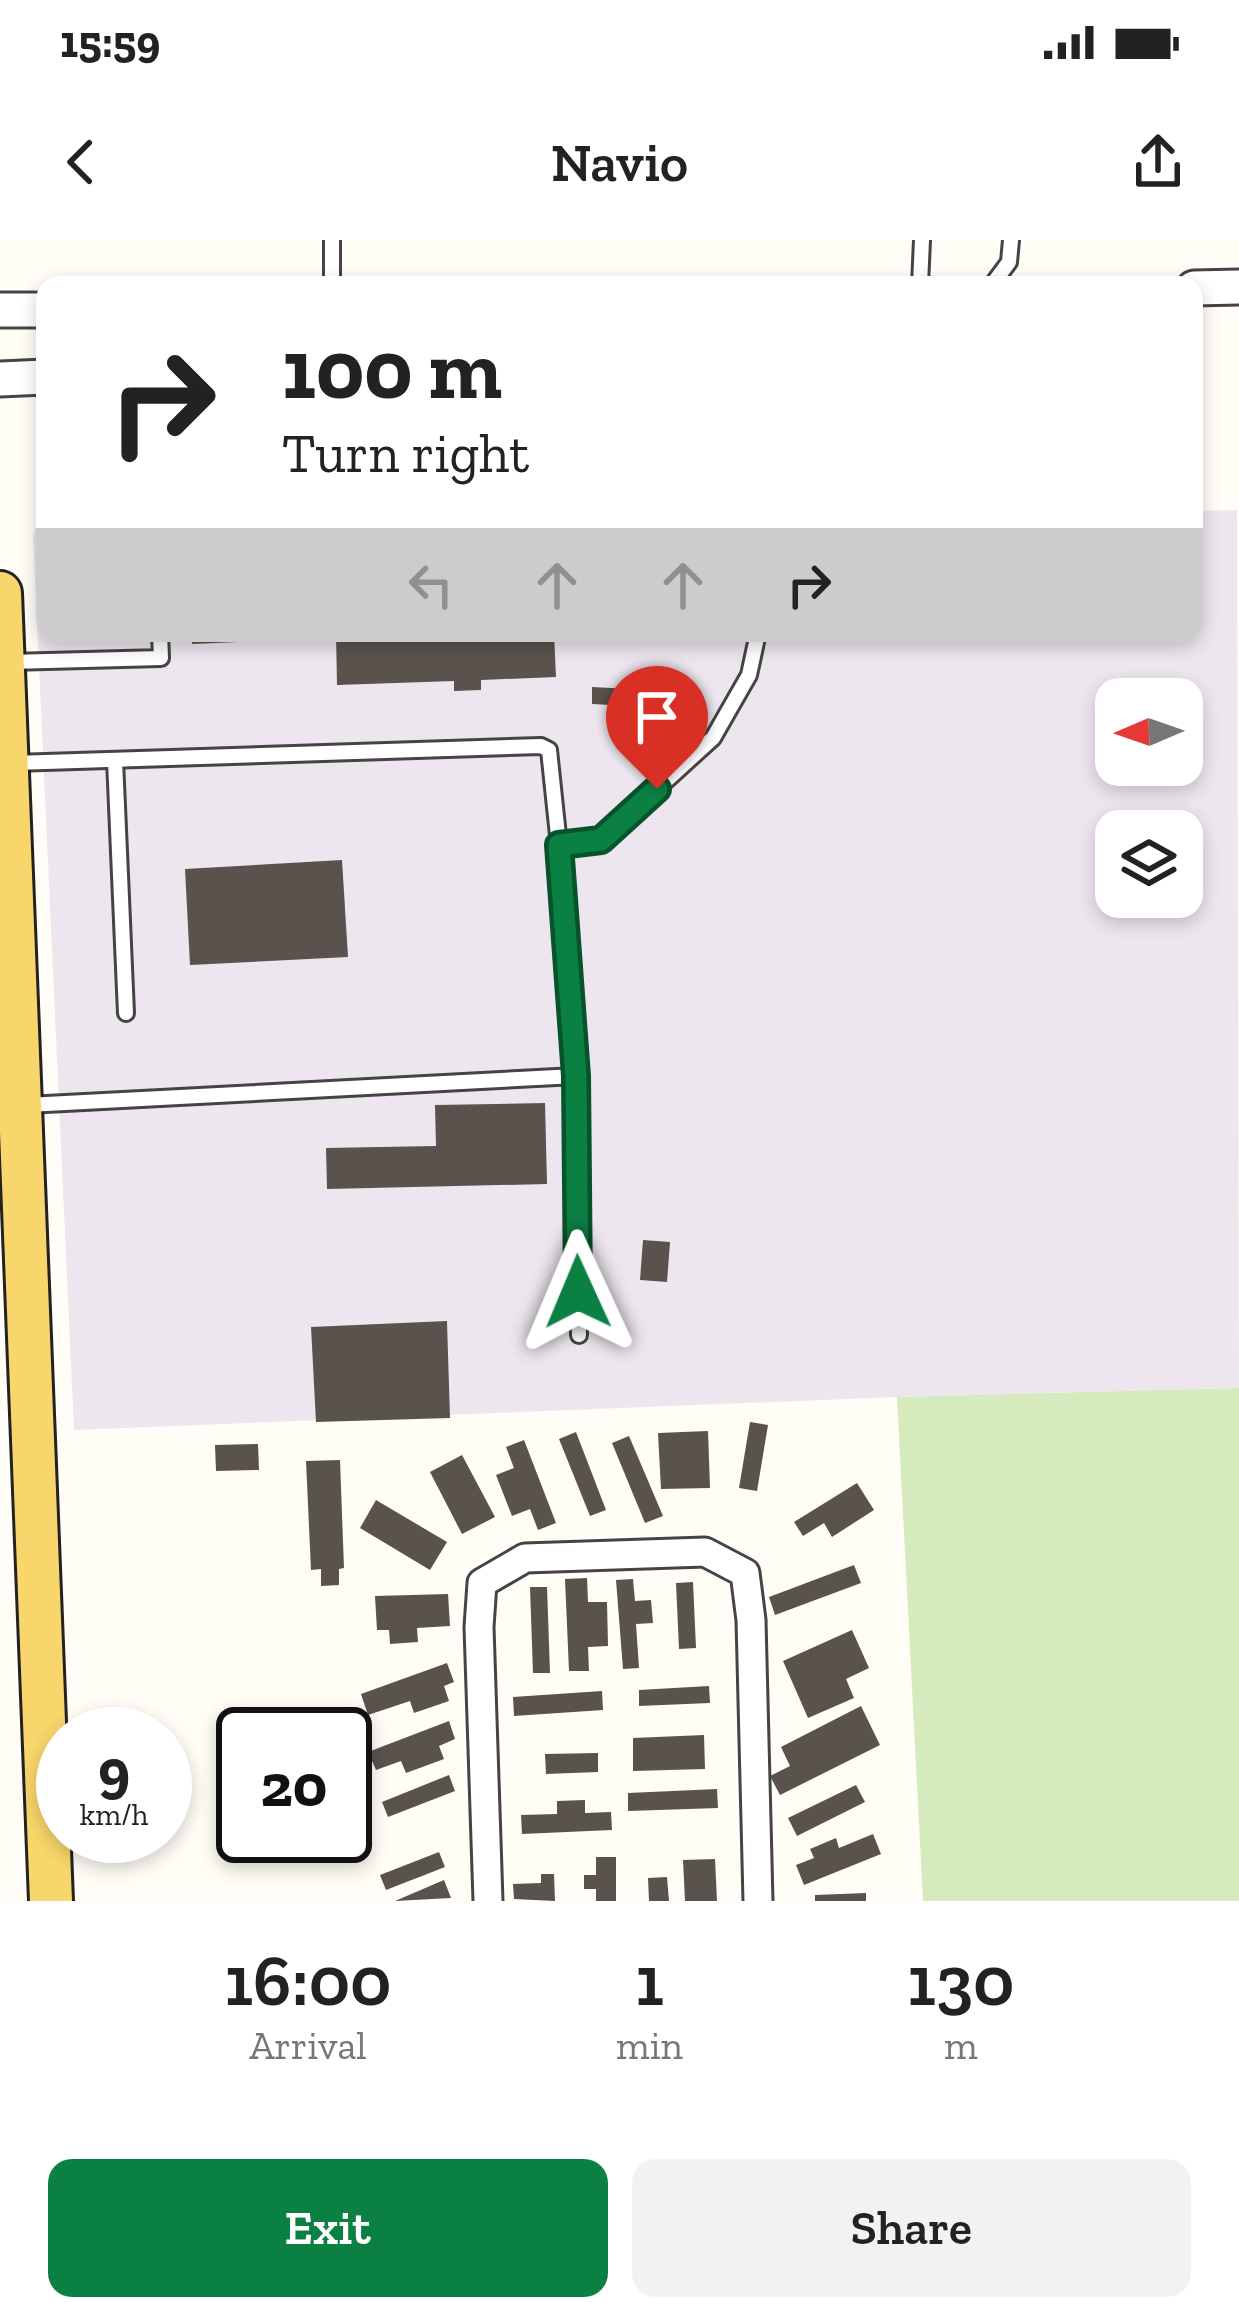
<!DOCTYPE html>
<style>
:root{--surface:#fff;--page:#f2f2f2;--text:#222;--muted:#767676;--accent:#0b8043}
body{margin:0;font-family:"Zilla Slab",serif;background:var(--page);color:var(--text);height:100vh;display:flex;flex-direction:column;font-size:45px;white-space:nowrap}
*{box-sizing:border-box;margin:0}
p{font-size:39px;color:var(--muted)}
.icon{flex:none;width:66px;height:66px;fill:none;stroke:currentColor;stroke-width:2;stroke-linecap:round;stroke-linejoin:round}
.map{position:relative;height:1661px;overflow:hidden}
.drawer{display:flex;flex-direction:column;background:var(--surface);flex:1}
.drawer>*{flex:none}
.guide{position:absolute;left:36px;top:36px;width:1167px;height:366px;border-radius:24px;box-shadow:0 6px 18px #0003;background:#fff;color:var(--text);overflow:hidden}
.needle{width:78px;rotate:268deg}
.controls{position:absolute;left:1095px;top:438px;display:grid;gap:24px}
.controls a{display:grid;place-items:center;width:108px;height:108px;border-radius:24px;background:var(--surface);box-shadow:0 6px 18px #0003;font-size:60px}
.speed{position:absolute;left:36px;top:1467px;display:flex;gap:24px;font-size:60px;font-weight:700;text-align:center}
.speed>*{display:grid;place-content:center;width:156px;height:156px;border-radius:50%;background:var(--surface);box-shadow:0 6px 18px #0003;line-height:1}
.speed small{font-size:30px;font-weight:400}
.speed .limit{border:6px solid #111;border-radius:18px;background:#fff;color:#111}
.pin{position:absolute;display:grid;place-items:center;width:102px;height:102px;color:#fff;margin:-123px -51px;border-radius:50% 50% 50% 0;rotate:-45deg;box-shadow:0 0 12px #0007}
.pin .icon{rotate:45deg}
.me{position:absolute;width:132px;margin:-66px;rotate:359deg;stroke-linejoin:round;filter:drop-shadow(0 0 9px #0008)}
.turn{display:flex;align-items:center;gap:42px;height:252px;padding:0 48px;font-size:54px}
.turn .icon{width:156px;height:156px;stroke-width:2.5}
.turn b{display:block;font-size:84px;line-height:102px}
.lanes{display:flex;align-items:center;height:114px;padding:0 48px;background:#0003;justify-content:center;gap:60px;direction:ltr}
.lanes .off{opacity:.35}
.eta{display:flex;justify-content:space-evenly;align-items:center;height:204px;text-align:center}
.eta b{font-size:72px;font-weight:600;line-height:84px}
.cta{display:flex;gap:24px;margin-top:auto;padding:24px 48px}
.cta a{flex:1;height:138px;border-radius:24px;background:var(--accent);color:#fff;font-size:48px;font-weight:600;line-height:138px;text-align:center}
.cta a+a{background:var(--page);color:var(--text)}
.status{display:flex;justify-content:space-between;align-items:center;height:84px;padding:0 60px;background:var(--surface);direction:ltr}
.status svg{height:33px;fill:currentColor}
header{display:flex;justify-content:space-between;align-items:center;height:156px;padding:0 48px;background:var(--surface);font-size:54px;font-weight:600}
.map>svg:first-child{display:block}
</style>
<div class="status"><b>15:59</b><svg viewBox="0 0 49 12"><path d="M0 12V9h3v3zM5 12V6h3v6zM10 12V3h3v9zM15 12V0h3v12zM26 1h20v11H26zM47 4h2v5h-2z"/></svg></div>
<header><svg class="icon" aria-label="back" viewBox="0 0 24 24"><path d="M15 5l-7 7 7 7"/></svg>Navio<svg class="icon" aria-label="share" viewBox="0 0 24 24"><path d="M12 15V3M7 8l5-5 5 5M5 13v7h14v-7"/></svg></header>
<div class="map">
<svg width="1239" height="1661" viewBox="0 0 1239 1661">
<rect width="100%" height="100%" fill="#fffdf5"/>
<path fill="#eee6ef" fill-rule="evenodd" d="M45 258V393H1194V271L1237 270 1239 1148 897 1157 74 1190 33 295ZM1116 459H1182V525H1116ZM1116 591H1182V657H1116Z"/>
<polygon fill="#d5ebbd" points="1239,1148 1239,1661 923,1661 897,1157"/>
<g fill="#5a524d">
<polygon points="191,393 260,393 261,401 192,404"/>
<polygon points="336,393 554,393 556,437 481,440 481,450 454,451 454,441 337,445"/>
<polygon points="592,447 669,451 668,468 592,464"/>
<polygon points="342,620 348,717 190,725 185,629"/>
<polygon points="545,863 547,944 327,949 326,908 436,906 435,865"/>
<polygon points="643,1000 670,1002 667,1042 640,1040"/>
<polygon points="447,1081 450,1178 316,1182 311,1087"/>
<polygon points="750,1182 768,1185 757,1251 739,1248"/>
<polygon points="708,1191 710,1248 661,1249 658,1193"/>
<polygon points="576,1192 606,1270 590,1276 559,1199"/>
<polygon points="629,1196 663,1276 645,1283 612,1203"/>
<polygon points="524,1200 556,1283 538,1290 530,1269 512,1276 496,1235 514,1228 506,1207"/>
<polygon points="258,1204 259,1230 216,1231 215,1205"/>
<polygon points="462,1215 495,1277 462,1294 430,1232"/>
<polygon points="340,1220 344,1328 339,1329 339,1345 321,1346 321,1329 311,1330 306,1221"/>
<polygon points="857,1243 874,1270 832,1297 824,1283 803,1296 794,1282"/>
<polygon points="376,1260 447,1302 430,1330 360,1288"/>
<polygon points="854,1325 861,1343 775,1375 769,1357"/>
<polygon points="587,1338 588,1362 607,1362 608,1406 588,1407 589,1431 569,1431 565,1339"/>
<polygon points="633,1339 635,1361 651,1360 653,1383 636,1384 639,1428 623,1429 616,1340"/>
<polygon points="693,1342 696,1408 679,1409 676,1343"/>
<polygon points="530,1347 547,1347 550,1433 533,1433"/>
<polygon points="448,1354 450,1386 417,1388 418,1402 390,1404 389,1390 377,1390 375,1356"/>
<polygon points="852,1390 869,1428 846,1439 854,1458 808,1478 783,1421"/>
<polygon points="447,1423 454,1442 444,1446 449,1461 414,1473 410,1461 368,1475 361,1454"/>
<polygon points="709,1446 710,1463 639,1466 639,1450"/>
<polygon points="602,1451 603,1470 514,1476 513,1457"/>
<polygon points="861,1466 880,1505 780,1555 770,1536 790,1526 781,1507"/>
<polygon points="449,1481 455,1499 439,1506 444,1519 406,1533 401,1521 376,1530 368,1512"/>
<polygon points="704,1495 705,1529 633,1531 633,1498"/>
<polygon points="598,1513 598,1532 546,1534 545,1514"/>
<polygon points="449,1535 455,1551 388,1577 382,1562"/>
<polygon points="856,1545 865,1562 797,1596 788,1578"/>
<polygon points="717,1549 718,1568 628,1571 628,1553"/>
<polygon points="585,1560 585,1573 611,1572 612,1590 522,1594 521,1575 557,1574 557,1561"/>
<polygon points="873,1594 881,1614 804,1645 796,1625 814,1618 810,1609 836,1598 839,1608"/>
<polygon points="439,1612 445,1627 386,1650 380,1635"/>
<polygon points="596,1617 616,1617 616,1661 596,1661 596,1649 584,1649 584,1635 596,1635"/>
<polygon points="715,1619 717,1661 685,1661 683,1620"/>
<polygon points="541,1634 554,1634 555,1661 514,1659 513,1644 541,1643"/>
<polygon points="667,1637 669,1661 649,1661 648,1638"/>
<polygon points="444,1640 451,1658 395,1661"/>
<polygon points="866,1653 866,1661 815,1661 815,1655"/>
</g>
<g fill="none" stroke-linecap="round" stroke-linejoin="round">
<g stroke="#444" stroke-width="20">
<g id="service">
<polyline points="332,45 332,0"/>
<polyline points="920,45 922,0"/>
<polyline points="992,45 1009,22 1011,0"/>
<polyline points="9,422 161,418 160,393"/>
<polyline points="115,520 126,773"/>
<polyline points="14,523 541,506 549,510 559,605"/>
<polyline points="27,865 576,836"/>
<polyline points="579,1095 576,836 559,605 601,600 713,498 749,435 758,393"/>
</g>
</g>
<g stroke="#444" stroke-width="33">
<polyline id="minor" points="488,1661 479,1387 482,1343 525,1318 705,1312 745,1333 751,1380 758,1661"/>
</g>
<g stroke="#444" stroke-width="39">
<g id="tertiary">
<polyline points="1194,48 1239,47"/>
<polyline points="0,70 45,70"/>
<polyline points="0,139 45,137"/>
</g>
</g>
<g stroke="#222" stroke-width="48">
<polyline id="primary" points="0,353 51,1661"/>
</g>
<use href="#service" stroke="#fff" stroke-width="14"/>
<use href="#minor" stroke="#fff" stroke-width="27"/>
<use href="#tertiary" stroke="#fff" stroke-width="33"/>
<use href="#primary" stroke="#f9d66b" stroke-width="42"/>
</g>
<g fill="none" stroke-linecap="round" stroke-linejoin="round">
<g stroke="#07532c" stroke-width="30">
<polyline id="route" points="578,1052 576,836 559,605 601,600 657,549"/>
</g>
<use href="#route" stroke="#0b8043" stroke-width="21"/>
</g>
</svg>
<div class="controls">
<a><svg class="needle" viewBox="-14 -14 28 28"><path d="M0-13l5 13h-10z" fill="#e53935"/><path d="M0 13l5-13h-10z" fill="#767676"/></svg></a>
<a><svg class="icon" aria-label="layers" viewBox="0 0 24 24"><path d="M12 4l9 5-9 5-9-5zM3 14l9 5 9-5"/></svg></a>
</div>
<div class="speed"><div>9<small>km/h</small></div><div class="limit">20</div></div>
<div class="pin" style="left:657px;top:549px;background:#d93025"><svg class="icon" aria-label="arrive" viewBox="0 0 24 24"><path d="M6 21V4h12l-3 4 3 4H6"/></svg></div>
<svg class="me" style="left:578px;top:1052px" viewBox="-20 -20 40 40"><path d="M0-17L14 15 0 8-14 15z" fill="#0b8043" stroke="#fff" stroke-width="4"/></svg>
<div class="guide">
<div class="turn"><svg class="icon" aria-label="right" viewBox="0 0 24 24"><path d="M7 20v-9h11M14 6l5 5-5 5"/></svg><div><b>100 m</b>Turn right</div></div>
<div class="lanes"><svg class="icon off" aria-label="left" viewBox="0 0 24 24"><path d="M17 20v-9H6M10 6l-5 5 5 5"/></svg><svg class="icon off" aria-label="ahead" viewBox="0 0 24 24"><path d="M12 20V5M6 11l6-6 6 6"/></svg><svg class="icon off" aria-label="ahead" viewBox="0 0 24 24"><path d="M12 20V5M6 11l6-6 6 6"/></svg><svg class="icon" aria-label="right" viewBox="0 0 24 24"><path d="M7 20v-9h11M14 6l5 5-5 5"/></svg></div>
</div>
</div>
<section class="drawer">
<div class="eta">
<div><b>16:00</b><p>Arrival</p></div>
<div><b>1</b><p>min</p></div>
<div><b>130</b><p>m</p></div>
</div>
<div class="cta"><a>Exit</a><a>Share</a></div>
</section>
